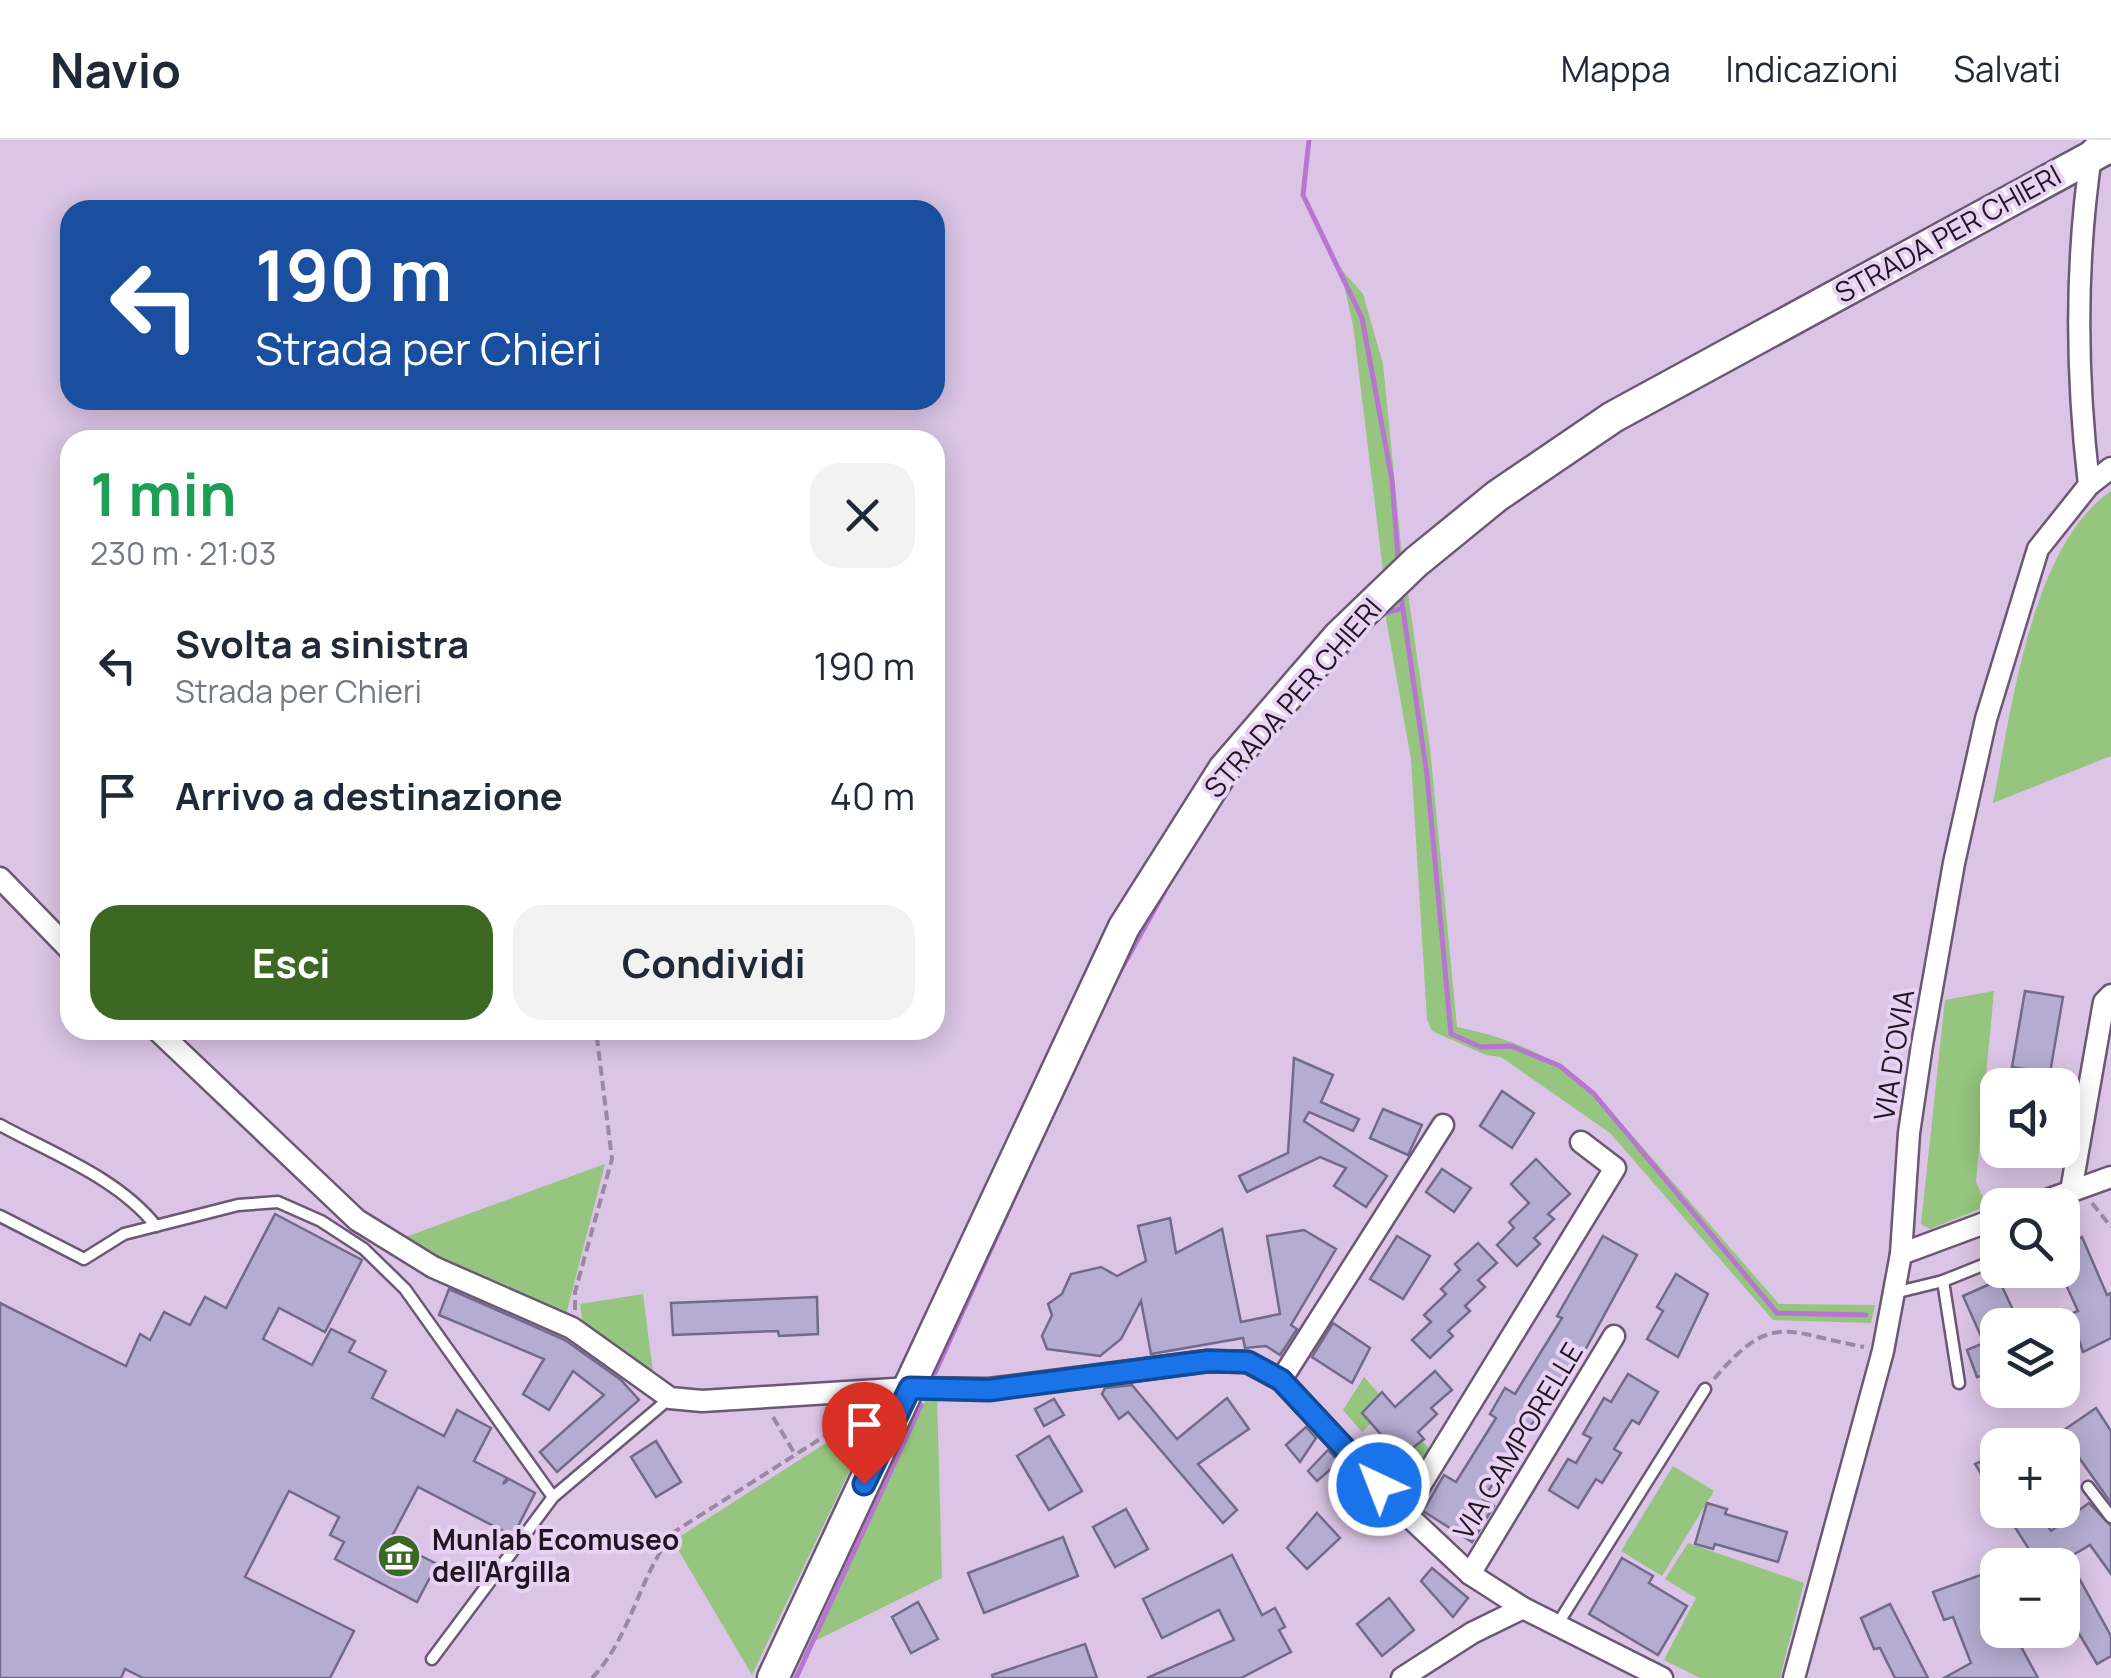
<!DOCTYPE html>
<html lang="it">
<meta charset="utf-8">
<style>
:root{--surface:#fff;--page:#f2f2f3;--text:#1f2937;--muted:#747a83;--line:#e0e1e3;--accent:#3d6824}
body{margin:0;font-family:Manrope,sans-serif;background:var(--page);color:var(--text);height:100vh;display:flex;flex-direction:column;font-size:38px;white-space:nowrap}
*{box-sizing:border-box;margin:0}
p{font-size:32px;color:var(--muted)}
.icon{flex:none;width:55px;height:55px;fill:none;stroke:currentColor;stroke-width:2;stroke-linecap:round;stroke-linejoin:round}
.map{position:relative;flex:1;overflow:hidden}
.sheet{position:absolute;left:60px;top:290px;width:885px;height:610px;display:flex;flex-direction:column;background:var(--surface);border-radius:30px;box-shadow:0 5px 25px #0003}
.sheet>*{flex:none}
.banner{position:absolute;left:60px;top:60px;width:885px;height:210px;border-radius:30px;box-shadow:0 5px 25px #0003;background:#1a4fa0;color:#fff;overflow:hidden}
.tools{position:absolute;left:1980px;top:928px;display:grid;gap:20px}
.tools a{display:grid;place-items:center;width:100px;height:100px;border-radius:20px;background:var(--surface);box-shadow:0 5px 25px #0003;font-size:50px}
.pin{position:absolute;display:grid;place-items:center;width:85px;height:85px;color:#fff;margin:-102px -42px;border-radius:50% 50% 50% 0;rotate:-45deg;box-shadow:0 0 10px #0007}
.pin .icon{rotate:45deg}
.me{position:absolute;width:110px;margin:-55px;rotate:317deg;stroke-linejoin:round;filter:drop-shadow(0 0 8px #0008)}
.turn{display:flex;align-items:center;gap:35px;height:210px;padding:0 30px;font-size:45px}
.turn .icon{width:130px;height:130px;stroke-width:2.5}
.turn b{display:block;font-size:70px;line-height:85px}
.round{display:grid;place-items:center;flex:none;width:105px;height:105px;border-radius:30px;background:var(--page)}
.headline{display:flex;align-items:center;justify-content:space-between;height:170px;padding:0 30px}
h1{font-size:60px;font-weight:700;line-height:75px;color:#1e9e55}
.primary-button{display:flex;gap:20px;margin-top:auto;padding:20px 30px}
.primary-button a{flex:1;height:115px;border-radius:30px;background:var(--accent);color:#fff;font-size:40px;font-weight:700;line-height:115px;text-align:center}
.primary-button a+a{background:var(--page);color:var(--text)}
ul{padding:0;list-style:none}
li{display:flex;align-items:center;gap:30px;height:130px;padding:0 30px}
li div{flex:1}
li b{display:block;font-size:38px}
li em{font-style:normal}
header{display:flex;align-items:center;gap:60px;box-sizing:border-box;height:140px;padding:0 50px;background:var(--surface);border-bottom:2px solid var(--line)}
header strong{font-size:48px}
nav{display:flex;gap:55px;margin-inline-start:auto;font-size:35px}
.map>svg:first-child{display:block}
</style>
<header>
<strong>Navio</strong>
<nav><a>Mappa</a><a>Indicazioni</a><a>Salvati</a></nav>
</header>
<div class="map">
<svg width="2111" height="1538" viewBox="0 0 2111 1538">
<rect width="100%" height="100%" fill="#dbc4e5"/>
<g fill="#95c57e">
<polygon points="1340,128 1363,154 1383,224 1402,416 1383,430 1353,185"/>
<path d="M2111 351V616L1993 663C2011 573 2030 407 2111 351Z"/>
<path d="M1408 453 1430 608 1457 887C1509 898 1549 914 1591 948L1779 1164 1875 1165 1871 1183 1773 1180 1610 993 1501 917 1486 915 1432 891 1427 879 1411 619 1384 467Z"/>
<polygon points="1994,851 1976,1042 1987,1066 1930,1089 1921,1084 1945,860"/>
<polygon points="605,1024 566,1175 449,1128 400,1099"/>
<polygon points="643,1154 654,1241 583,1185 580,1164"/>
<polygon points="1364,1237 1380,1255 1371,1283 1362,1292 1343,1270"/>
<polygon points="937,1257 942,1438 815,1501 925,1261"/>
<polygon points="860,1281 859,1311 752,1535 673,1401"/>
<polygon points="1422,1301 1430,1310 1409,1346 1382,1315 1391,1305"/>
<polygon points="1673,1326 1714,1351 1662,1436 1621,1411"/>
<polygon points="1688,1403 1804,1443 1780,1538 1700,1538 1664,1520 1696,1458 1665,1439"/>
</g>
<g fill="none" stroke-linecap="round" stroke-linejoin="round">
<g stroke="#b876d2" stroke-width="5">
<polyline points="1309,0 1303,55 1362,178 1392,340 1398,418"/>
<polyline points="1401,456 1427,635 1451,894 1481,907 1511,906 1560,926 1594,954 1777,1173 1866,1175"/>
<polyline points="1382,474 1403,468"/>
<polyline points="1324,536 1371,486"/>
<polyline points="1118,835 1171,740"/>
<polyline points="935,1233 1024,1036"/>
<polyline points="796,1538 921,1265"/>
</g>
</g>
<g fill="#b5add1" stroke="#726a8b" stroke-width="2.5">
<polygon points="2025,851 2063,857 2050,933 2012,927"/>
<polygon points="1294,918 1333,935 1321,962 1359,979 1353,991 1309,972 1304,981 1387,1036 1366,1067 1334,1046 1346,1028 1320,1017 1247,1052 1239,1036 1288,1013"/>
<polygon points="1502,951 1534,973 1512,1008 1480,986"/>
<polygon points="1383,969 1422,985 1408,1015 1370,998"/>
<polygon points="1536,1019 1570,1054 1548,1074 1554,1079 1534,1098 1540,1104 1517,1126 1497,1105 1514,1088 1509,1082 1529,1063 1511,1044"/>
<polygon points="1442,1029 1471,1048 1454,1072 1426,1052"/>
<polygon points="275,1074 362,1120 325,1192 279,1168 263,1199 312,1225 331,1189 355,1201 349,1212 386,1231 372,1258 444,1296 457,1270 491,1288 474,1321 507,1338 503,1344 509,1339 535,1353 513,1396 418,1347 390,1400 437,1424 417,1462 335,1419 344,1402 330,1395 339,1377 289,1351 245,1437 354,1491 330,1538 143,1538 125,1529 121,1538 0,1538 0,1163 126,1226 140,1194 150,1200 164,1172 190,1185 205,1157 226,1168"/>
<polygon points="1170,1078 1176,1113 1222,1089 1241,1182 1280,1174 1267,1096 1304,1090 1336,1109 1291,1185 1297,1189 1280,1215 1266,1206 1245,1208 1243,1198 1151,1214 1141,1161 1121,1199 1100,1216 1047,1209 1042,1196 1052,1175 1048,1164 1062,1154 1071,1134 1101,1127 1117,1136 1146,1121 1138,1086"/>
<polygon points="1397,1096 1430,1116 1403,1159 1370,1139"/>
<polygon points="1603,1096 1637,1115 1561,1254 1555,1249 1483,1359 1494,1366 1472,1402 1423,1371 1444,1335 1456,1342 1496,1278 1490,1274 1505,1248 1515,1254 1562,1178 1557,1176"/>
<polygon points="2082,1097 2107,1155 2111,1153 2111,1198 2083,1212 2070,1174 2078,1171 2062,1136 2062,1106"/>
<polygon points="1478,1103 1497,1123 1478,1140 1485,1147 1465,1166 1470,1171 1448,1191 1453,1196 1430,1218 1412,1200 1431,1182 1424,1175 1446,1154 1441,1149 1460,1130 1455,1124"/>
<polygon points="1676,1134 1708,1154 1678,1217 1647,1199 1663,1171 1657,1167"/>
<polygon points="1999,1140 2013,1170 1998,1177 1998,1233 1977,1237 1967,1210 1984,1203 1963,1156"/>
<polygon points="449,1149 565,1200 621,1240 639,1260 557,1332 540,1312 604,1255 573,1231 549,1270 523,1254 544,1219 439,1175"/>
<polygon points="817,1157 818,1194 779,1196 778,1191 673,1195 671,1163"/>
<polygon points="1333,1183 1370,1208 1352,1243 1312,1217"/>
<polygon points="1435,1231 1452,1250 1431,1268 1437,1274 1418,1292 1424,1299 1401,1317 1362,1273 1382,1252 1395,1267"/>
<polygon points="1628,1234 1658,1252 1639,1284 1632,1280 1614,1309 1621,1313 1602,1343 1596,1339 1578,1368 1549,1350 1568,1319 1576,1323 1591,1298 1583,1294 1604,1258 1611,1262"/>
<polygon points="1132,1245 1177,1299 1227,1258 1249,1289 1198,1324 1237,1370 1223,1383 1128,1272 1119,1279 1102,1254 1105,1248"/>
<polygon points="1054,1259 1064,1275 1044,1286 1035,1269"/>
<polygon points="2096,1268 2111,1291 2111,1363 2061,1292"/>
<polygon points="1306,1287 1316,1298 1300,1322 1286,1305"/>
<polygon points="1049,1296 1082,1351 1049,1370 1017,1316"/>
<polygon points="656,1301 681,1342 656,1357 631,1317"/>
<polygon points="1328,1310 1339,1322 1317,1341 1308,1331"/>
<polygon points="1998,1313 1998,1360 1975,1324"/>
<polygon points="1707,1363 1727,1369 1725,1374 1787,1392 1778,1422 1715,1404 1713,1409 1695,1404"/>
<polygon points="2089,1363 2111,1386 2111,1434 2090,1405 2068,1418 2111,1496 2111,1516 2097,1524 2062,1465 2062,1425 2039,1425 2004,1370 2037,1370 2051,1391"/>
<polygon points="1126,1369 1148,1409 1115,1427 1093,1387"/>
<polygon points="1317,1373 1340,1398 1307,1429 1287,1408"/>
<polygon points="1063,1397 1078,1436 984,1473 968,1433"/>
<polygon points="1232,1415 1262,1475 1275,1468 1285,1487 1279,1490 1291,1512 1241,1538 1147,1538 1234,1500 1219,1470 1162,1498 1143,1459"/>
<polygon points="1622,1418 1653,1436 1649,1443 1687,1466 1658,1515 1589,1474"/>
<polygon points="1432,1428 1468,1458 1453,1477 1421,1441"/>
<polygon points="1992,1431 1998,1445 1998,1490 2012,1490 2038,1538 1944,1538 1971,1523 1953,1477 1944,1480 1933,1452"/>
<polygon points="1389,1458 1414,1490 1382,1516 1357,1484"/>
<polygon points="918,1462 938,1499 911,1513 892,1477"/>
<polygon points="1890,1464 1928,1538 1895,1538 1880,1508 1874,1509 1861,1478"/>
<polygon points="1085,1504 1097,1538 993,1538 992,1535"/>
</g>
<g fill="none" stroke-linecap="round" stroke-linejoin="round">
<g stroke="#6c5875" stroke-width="15">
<g id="lane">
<path d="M0 985C53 1014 118 1038 156 1086"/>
<polyline points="0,1076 84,1119 124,1094 238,1065 278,1062 321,1081 364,1109 405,1149 553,1357"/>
<polyline points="1943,1141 1998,1119"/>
<polyline points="1894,1153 1943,1141 1959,1243"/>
<polyline points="2088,1347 2111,1377"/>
<polyline points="1557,1485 1705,1249"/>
<polyline points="432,1519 553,1357 670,1258"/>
</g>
</g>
<g stroke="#6c5875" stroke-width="25">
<g id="street">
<path d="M2089 345C2076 234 2075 120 2092 9"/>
<polyline points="0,738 70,810"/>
<polyline points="157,890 357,1080 433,1127 572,1188 670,1258 702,1261 910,1248 989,1249 1208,1221 1247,1222 1281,1240 1404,1372 1470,1434 1523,1468 1662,1538"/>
<polyline points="2071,1051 2104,862 2111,855"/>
<polyline points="2033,1065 2111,1037"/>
<polyline points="1901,1114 1998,1078"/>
<polyline points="1281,1240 1443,985"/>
<polyline points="1404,1372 1615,1028 1581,1002"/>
<polyline points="1470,1434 1614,1196"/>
<polyline points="1402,1538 1472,1493 1523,1468"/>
<polyline points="1794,1538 1883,1211 1901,1114 1909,993 1922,905 1954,723 1986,579 2038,409 2089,345 2111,328"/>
</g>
</g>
<g stroke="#6c5875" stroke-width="35">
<polyline id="secondary" points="773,1538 1124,787 1224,629 1339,496 1416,422 1497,356 1613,277 2111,6"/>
</g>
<g stroke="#9b89a2" stroke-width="4" stroke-dasharray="10 5" stroke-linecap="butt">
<polyline points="2092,1063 2111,1087"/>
<polyline points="575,1170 575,1152 612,1019 596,890"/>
<path d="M1714 1239C1772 1171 1784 1192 1864 1207"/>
<polyline points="773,1277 796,1316"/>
<path d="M592 1538C632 1496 638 1437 674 1392L864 1271"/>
</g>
<use href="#lane" stroke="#fff" stroke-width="10"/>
<use href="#street" stroke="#fff" stroke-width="20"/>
<use href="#secondary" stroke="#fff" stroke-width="30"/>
</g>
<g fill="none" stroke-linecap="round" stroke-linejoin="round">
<g stroke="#114b97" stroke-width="25">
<polyline id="route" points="864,1344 910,1248 989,1250 1208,1221 1248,1222 1281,1240 1379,1345"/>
</g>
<use href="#route" stroke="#1a73e8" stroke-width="18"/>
</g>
<defs>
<g id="museum-disc" transform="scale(2.25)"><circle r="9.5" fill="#3d6824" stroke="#e8d1f2"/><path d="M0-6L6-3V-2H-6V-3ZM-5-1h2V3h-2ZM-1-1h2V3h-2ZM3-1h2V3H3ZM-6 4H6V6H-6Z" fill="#fff"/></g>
</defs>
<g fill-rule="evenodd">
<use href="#museum-disc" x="399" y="1416"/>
</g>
<g text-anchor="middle" stroke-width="8" stroke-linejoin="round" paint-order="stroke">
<g font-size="28" fill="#1f1622" stroke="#e8d1f2">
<text transform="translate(1948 94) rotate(-29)" y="10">STRADA PER CHIERI</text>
<text transform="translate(1293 558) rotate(-49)" y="10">STRADA PER CHIERI</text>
<text transform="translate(1894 915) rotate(-81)" y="10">VIA D'OVIA</text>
<text transform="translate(1518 1301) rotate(-59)" y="10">VIA CAMPORELLE</text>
</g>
<g font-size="28" font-weight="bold" fill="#1f1622" stroke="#e8d1f2" text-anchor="start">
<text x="432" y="1410">Munlab Ecomuseo<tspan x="432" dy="32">dell'Argilla</tspan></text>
</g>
</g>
</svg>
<div class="tools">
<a><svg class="icon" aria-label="sound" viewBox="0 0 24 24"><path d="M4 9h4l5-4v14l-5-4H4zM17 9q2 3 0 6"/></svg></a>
<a><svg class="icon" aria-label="search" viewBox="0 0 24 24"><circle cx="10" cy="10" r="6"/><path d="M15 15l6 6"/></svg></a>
<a><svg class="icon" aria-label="layers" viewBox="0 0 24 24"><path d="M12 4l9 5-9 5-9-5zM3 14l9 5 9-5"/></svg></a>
<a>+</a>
<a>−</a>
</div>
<div class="pin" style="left:864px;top:1344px;background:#d93025"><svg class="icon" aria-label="arrive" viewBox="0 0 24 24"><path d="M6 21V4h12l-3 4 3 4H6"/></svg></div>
<svg class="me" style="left:1379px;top:1345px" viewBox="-20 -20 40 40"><circle r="17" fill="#1a73e8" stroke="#fff" stroke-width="3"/><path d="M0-11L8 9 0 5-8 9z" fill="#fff"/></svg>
<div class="banner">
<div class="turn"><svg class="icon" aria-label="left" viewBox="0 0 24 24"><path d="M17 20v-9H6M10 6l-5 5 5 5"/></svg><div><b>190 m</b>Strada per Chieri</div></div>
</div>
<section class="sheet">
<div class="headline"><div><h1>1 min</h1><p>230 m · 21:03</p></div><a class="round"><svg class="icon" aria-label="close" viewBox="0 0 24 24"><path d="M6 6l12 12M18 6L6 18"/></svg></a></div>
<ul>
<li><svg class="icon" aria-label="left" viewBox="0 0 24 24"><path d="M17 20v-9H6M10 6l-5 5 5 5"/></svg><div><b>Svolta a sinistra</b><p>Strada per Chieri</p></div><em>190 m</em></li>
<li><svg class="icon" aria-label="arrive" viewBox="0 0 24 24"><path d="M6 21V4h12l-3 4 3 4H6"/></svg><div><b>Arrivo a destinazione</b></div><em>40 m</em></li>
</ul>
<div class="primary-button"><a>Esci</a><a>Condividi</a></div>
</section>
</div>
